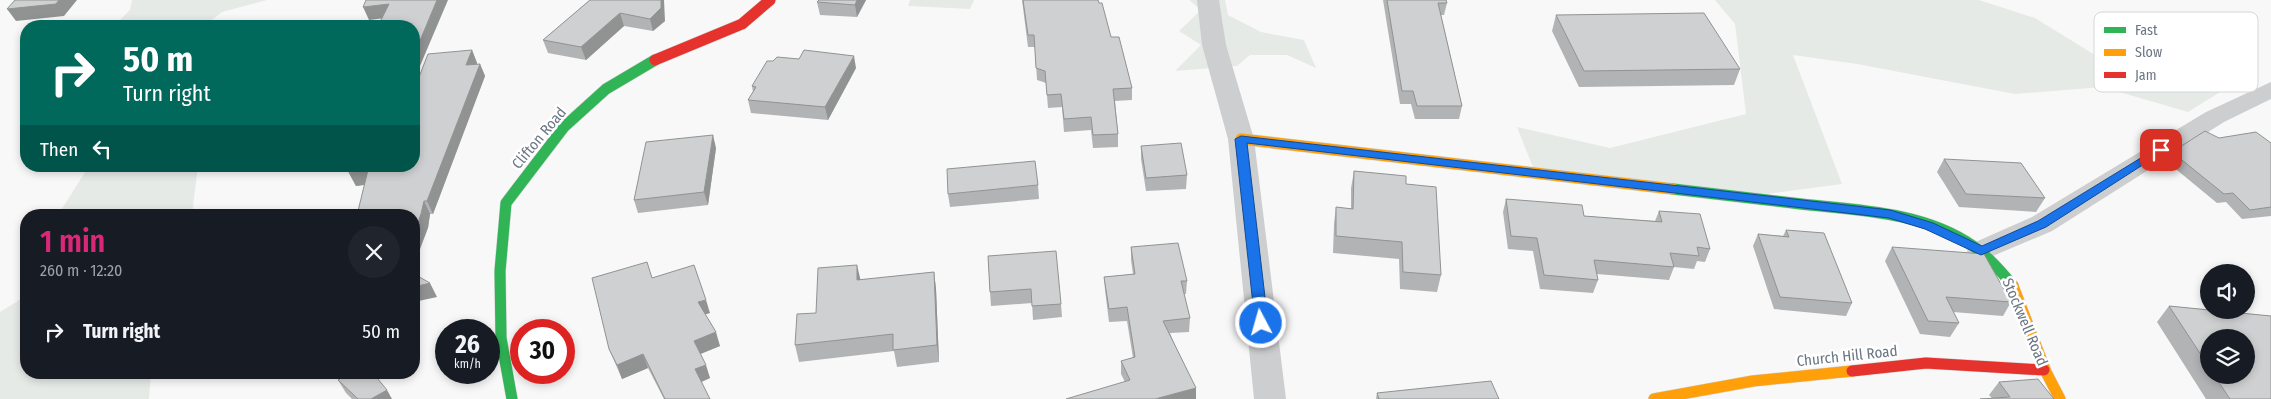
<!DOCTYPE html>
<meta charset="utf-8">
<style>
:root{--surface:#171b24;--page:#20242c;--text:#f1f3f6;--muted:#9ea1a6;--accent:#db2777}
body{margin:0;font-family:"Fira Sans Condensed",sans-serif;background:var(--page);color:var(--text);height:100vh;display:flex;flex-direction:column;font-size:19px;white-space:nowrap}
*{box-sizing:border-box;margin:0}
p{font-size:16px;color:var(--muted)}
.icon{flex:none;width:28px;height:28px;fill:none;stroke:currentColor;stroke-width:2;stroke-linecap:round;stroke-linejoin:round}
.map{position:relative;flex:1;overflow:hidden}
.drawer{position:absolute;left:20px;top:209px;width:400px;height:170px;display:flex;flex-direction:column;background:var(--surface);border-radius:20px;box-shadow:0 2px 8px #0003}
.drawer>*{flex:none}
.hud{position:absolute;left:20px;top:20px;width:400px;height:152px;border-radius:20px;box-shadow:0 2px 8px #0003;background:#00695c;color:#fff;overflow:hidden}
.fabs{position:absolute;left:2200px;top:264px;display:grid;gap:10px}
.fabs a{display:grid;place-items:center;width:55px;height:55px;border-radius:50%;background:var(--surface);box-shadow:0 2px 8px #0003;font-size:25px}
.speed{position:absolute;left:435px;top:319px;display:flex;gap:10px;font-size:25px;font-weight:700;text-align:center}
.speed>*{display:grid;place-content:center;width:65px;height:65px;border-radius:50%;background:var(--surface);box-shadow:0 2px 8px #0003;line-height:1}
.speed small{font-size:12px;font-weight:400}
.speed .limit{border:8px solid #d22;background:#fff;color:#111}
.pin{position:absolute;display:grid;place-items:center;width:42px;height:42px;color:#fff;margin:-21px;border-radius:10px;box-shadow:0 2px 8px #0006}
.me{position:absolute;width:55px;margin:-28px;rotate:354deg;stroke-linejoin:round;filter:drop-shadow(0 0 4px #0008)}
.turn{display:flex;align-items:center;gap:18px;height:105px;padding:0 20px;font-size:22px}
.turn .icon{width:65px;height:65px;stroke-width:2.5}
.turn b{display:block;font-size:35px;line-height:42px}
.then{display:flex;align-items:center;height:48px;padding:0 20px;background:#0003;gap:10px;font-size:19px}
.round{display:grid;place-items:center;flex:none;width:52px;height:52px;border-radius:26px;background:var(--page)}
.overview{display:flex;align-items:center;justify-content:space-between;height:85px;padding:0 20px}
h1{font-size:30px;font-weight:600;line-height:38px;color:var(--accent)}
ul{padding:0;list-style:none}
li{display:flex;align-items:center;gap:15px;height:75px;padding:0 20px}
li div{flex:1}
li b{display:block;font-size:19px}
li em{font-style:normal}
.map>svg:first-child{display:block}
</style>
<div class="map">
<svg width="2271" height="399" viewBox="0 0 2271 399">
<rect width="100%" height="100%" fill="#f8f8f8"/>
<g fill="#e6eae6">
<polygon points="132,0 267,0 222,12 204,26 114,26 130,10"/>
<polygon points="910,0 974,0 970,9 908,6"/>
<polygon points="1189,0 1225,0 1228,15 1261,32 1304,40 1316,68 1287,55 1250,55 1237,66 1175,71 1201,45 1179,31 1201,10"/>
<polygon points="1715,0 1979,0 2035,18 2095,55 2174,57 2227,43 2246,76 2188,112 2102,87 2015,94 1857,64 1793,55 1842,184 1751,196 1534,170 1517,127 1610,148 1746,114 1735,24"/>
<polygon points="89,166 198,166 192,215 58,215"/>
<polygon points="26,285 26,372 151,373 149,399 0,399 0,312 21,299"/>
</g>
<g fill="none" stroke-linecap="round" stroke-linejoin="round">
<g stroke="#d5d6d6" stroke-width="12">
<g id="fast">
<path d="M1673 189C1716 194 1759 199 1801 204 1858 210 1925 212 1973 246 1989 257 2001 271 2013 286"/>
<polyline points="512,399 501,338 500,271 506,203 564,127 606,89 655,60"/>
</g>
</g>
<g stroke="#d5d6d6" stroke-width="12">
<g id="slow">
<polyline points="1241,139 1673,189"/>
<polyline points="2013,286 2046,372 2060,399"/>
<polyline points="1654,399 1753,381 1852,371"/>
</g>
</g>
<g stroke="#d5d6d6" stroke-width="12">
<g id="jam">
<polyline points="655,60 742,24 770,0"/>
<polyline points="1852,371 1926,363 2044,370"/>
</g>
</g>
<g fill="#cdcecf" fill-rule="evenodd">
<polygon points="1197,0 1219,0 1226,45 1254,139 1286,399 1254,399 1228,139 1202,45"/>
<polygon points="2271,82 2271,99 2224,122 2052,231 1981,261 1971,258 1967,251 1971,244 2032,217 2206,112"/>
</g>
<use href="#fast" stroke="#30b455" stroke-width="11"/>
<use href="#slow" stroke="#ff9f0a" stroke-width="11"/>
<use href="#jam" stroke="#e5322d" stroke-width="11"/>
</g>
<g fill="#b2b3b4" fill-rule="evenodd">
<polygon points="590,0 665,21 653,31 624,26 586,60 548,53 543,40"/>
<polygon points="819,0 866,0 857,17 820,15 817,2"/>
<polygon points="1022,0 1111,37 1132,88 1132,100 1115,101 1118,134 1118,147 1093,148 1091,130 1064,132 1062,107 1048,108 1046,83 1037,80 1035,47 1028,47"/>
<polygon points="1383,0 1446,0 1447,3 1444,15 1441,15 1462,106 1459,119 1415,119 1411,104 1400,104"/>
<polygon points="1556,15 1740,69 1734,85 1579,87 1552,31"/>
<polygon points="472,50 477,63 477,64 480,64 485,76 433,214 430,214 428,228 365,185 356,186 349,173 414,166"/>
<polygon points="773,61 856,68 828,120 751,113 748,100 753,92 752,86"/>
<polygon points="2219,138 2271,143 2271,216 2242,219 2226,202 2217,203 2166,161 2172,152"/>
<polygon points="1141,146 1187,175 1186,189 1146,191 1141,159"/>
<polygon points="716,148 708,205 638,213 634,200"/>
<polygon points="1944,159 2045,198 2036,212 1959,207 1937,172"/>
<polygon points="1354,171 1406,184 1441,275 1437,292 1400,289 1399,259 1333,253 1334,224 1336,207 1351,209 1351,188"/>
<polygon points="1038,185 1039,199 950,207 948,194"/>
<polygon points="1506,199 1584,216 1655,221 1659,211 1710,249 1705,262 1697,261 1694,269 1674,267 1669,280 1597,274 1598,280 1593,293 1540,289 1533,251 1508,249 1503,212"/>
<polygon points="1786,230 1852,303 1846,316 1774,309 1753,246 1758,234 1783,236"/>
<polygon points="1131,247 1187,281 1186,294 1184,294 1190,318 1189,332 1170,333 1196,399 1125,382 1121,374 1121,361 1133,358 1127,321 1109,322 1105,290 1104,277 1133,274 1131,260"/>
<polygon points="1892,247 2011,302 2003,316 1953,312 1959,323 1950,337 1920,334 1885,261"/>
<polygon points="988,256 1061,304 1062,317 1033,320 1032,303 991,306 990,292"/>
<polygon points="934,272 936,289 939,362 897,367 894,351 799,362 795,345 816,313 860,280"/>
<polygon points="652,278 710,313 705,314 720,346 700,354 710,378 701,382 710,399 664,399 648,368 622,379 609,349"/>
<path d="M2169 306 2271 316V399H2206L2157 322ZM2209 338H2246V375H2209Z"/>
<polygon points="338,380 392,399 352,399 346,393"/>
<polygon points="1999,382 2054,399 1992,398 1989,395"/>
<polygon points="1377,393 1499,399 1376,399"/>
</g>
<g fill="#919292">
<polygon points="59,0 77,0 64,16 16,21 7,9"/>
<polygon points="437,0 448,0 414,80 414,55"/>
<polygon points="661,0 664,0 665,21 653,31 650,19"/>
<polygon points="857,0 866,0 857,17 855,5"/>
<polygon points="389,4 394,17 369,20 363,7"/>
<polygon points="620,13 624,26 586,60 581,47"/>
<polygon points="472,50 477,63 472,77 466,65"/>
<polygon points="854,56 856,68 828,120 825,107"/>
<polygon points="480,64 485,76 433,214 427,201"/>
<polygon points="713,135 716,148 708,205 704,192"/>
<polygon points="368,170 375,183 356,186 349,173"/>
<polygon points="424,201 430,214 428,228 414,265 414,234"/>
<polygon points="857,265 861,282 857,280"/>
<polygon points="934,272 936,289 939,362 937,345"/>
<polygon points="430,283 437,297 414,302 414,287"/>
<polygon points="706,300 710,313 703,315 698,302"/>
<polygon points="716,332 720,346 698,355 694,341"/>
<polygon points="643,354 648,368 622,379 617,365"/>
<polygon points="706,365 710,378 699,383 695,369"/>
<polygon points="1196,388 1196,399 1155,399"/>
<polygon points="387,390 392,399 371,399"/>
</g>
<g fill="#cfd0d1" stroke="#919292">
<polygon points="15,0 59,0 56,4 7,9"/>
<polygon points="366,0 437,0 414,55 414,26 378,26 389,4 363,7"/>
<polygon points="590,0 661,0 661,8 650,19 620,13 581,47 543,40"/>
<polygon points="819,0 857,0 855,5 817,2"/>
<polygon points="1023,0 1098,0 1099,3 1102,3 1111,37 1119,37 1132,88 1113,89 1118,134 1093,135 1091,117 1064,119 1061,94 1047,95 1045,71 1036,68 1034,35 1028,35"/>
<polygon points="1387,0 1446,0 1447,3 1438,3 1462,106 1417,106 1413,91 1402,91"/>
<polygon points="1704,13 1740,69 1584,71 1556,15"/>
<polygon points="472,50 466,65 480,64 427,201 424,201 421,214 414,234 414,215 357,215 368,170 349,173 351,166 414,166 414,90 428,54"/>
<polygon points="804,50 854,56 825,107 748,100 756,87 752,86 767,61 773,61 777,57 799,59"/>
<polygon points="2205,131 2219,138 2256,132 2271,143 2271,207 2250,210 2233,193 2224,194 2172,152"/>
<polygon points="713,135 704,192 634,200 646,142"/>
<polygon points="1181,143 1187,175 1146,178 1141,146"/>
<polygon points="1944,159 2021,163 2045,198 1966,194"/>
<polygon points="1035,161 1038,185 948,194 947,169"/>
<polygon points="1354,171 1406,176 1406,184 1436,187 1441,275 1403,272 1402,242 1336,236 1336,207 1353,209"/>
<polygon points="1506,199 1582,205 1584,216 1662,222 1659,211 1700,214 1710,249 1697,247 1699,256 1670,253 1674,267 1594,260 1598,280 1544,275 1537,238 1511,236"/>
<polygon points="1786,230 1824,233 1852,303 1780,297 1758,234 1789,237"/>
<polygon points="1178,243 1187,281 1181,281 1190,318 1163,321 1196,388 1155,399 1066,399 1130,380 1121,361 1135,357 1127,307 1109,309 1104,277 1135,274 1131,247"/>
<polygon points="1892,247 1984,254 2011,302 1946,297 1959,323 1928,321"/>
<polygon points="1056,251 1061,304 1032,306 1031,289 990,292 988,256"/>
<polygon points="647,262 652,278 694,265 706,300 698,302 716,332 694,341 706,365 695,369 710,399 665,399 643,354 617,365 609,349 592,278"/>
<polygon points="857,265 857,280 934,272 937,345 893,350 893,334 795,345 797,314 816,313 818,268"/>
<polygon points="414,274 430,283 414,287"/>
<polygon points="2169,306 2271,316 2271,399 2230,399 2214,375 2246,375 2246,338 2209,338 2209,367"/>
<polygon points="350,372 372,372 387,390 371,399 358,399 338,380"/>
<polygon points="2038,379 2054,399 1980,399 2010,397 1999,382"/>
<polygon points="1491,381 1499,399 1379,399 1377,393"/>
</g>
<polygon fill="#1a73e8" stroke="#114b97" points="1241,136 1890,210 1933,223 1982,246 2038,221 2157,148 2165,148 2166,150 2046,227 1981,255 1925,229 1889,218 1247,143 1268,323 1261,327 1255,323 1235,139"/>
<g text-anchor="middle" stroke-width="5" stroke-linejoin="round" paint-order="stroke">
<g font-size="15" fill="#6b7685" stroke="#fff">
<text transform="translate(539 138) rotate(-50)" y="5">Clifton Road</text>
<text transform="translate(2025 322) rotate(67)" y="5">Stockwell Road</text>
<text transform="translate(1847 356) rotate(-6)" y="5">Church Hill Road</text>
</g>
</g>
<rect x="2094" y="12" width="164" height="80" rx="8" fill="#fff" stroke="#d3d6da" stroke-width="1"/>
<rect x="2104" y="27" width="22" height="6" fill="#30b455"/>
<rect x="2104" y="49" width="22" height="7" fill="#ff9f0a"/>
<rect x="2104" y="72" width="22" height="6" fill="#e5322d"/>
<g font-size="14" fill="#6b7685">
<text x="2135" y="35">Fast</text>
<text x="2135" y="57">Slow</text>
<text x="2135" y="80">Jam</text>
</g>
</svg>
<div class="fabs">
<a><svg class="icon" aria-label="sound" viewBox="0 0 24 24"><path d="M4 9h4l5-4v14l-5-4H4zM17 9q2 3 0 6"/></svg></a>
<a><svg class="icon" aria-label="layers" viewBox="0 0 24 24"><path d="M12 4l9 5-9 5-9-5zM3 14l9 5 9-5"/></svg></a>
</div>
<div class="speed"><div>26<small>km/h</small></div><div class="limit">30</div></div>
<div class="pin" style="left:2161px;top:150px;background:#d93025"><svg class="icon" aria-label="arrive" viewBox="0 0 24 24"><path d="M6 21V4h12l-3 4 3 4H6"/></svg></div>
<svg class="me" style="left:1261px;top:323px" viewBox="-20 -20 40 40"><circle r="17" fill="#1a73e8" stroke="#fff" stroke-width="3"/><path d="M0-11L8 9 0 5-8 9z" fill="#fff"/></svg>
<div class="hud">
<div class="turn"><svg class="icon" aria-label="right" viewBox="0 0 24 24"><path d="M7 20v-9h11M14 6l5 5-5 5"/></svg><div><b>50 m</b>Turn right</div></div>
<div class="then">Then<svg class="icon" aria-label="left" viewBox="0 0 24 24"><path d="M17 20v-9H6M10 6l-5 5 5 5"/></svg></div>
</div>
<section class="drawer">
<div class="overview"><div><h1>1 min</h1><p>260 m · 12:20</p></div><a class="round"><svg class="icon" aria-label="close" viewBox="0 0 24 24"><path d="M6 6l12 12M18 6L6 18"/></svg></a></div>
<ul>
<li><svg class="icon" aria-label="right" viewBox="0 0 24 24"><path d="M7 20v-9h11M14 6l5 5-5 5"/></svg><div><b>Turn right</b></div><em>50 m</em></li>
</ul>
</section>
</div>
